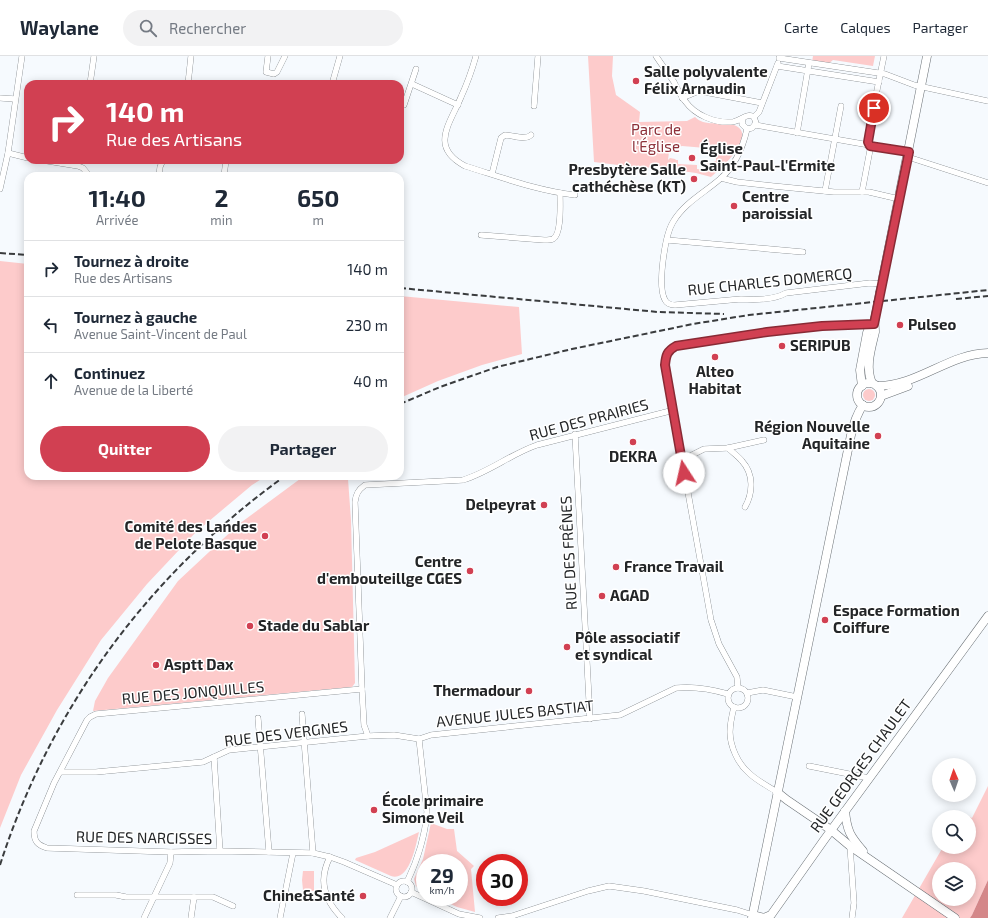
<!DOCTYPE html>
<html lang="fr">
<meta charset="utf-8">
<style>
:root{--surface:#fff;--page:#f2f2f3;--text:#1f2937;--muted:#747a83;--line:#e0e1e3;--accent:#d14052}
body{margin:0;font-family:"Exo 2",sans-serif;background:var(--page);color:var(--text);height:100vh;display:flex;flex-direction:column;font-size:15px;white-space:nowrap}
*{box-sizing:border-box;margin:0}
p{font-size:13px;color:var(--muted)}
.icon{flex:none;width:22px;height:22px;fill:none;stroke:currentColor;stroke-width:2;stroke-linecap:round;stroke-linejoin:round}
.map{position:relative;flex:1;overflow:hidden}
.side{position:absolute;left:24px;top:116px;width:380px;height:308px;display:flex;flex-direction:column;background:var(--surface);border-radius:12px;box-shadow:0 2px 10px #0003}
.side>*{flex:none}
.top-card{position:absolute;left:24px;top:24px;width:380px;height:84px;border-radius:12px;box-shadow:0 2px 10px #0003;background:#d14052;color:#fff;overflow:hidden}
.needle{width:26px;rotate:358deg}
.tools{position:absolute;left:932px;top:702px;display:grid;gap:8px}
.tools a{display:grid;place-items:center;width:44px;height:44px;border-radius:50%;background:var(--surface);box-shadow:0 2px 10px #0003;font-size:20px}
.speed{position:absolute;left:416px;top:798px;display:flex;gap:8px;font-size:20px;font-weight:700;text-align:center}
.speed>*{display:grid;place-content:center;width:52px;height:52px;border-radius:50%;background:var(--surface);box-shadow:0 2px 10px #0003;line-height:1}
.speed small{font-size:10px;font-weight:400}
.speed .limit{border:6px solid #d22;background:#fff;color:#111}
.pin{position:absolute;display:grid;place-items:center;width:34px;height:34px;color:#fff;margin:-17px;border:2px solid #fff;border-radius:50%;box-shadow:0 1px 4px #0007}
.me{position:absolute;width:44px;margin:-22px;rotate:350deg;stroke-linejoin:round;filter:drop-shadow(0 0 3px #0008)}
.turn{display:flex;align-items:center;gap:14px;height:84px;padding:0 16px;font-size:18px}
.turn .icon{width:52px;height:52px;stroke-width:2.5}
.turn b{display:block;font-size:28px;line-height:34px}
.eta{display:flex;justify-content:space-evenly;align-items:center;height:68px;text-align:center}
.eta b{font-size:24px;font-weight:700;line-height:28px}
.button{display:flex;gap:8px;margin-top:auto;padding:8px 16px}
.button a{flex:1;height:46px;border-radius:24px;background:var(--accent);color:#fff;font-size:16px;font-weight:700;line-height:46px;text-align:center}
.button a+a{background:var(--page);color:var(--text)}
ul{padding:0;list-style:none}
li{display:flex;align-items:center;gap:12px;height:56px;padding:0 16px;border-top:1px solid var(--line)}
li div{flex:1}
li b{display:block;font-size:15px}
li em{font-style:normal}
header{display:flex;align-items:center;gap:24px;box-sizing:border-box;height:56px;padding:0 20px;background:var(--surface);border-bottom:1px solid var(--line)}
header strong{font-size:19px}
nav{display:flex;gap:22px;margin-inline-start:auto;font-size:14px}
.search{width:280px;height:36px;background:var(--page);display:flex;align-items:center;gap:10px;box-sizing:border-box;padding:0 14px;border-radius:22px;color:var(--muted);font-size:15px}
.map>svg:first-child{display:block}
</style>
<header>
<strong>Waylane</strong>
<div class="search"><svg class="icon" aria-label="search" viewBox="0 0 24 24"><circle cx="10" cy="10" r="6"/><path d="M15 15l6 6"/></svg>Rechercher</div>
<nav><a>Carte</a><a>Calques</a><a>Partager</a></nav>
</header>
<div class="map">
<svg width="988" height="862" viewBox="0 0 988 862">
<rect width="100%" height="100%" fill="#f6fafe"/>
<g fill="#fdcbcb" fill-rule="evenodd">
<path d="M588 0H613L612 20 616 39 640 56 639 66 687 65 695 61C697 63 700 65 703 66 713 69 724 65 734 69 759 78 721 113 711 121L696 117 667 113 665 110 642 112 594 106ZM682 90 706 92V95L716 98V105L710 107H704V114L697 113V109L678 108V104H676L675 103 670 102 668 104 669 96 668 94 675 95 677 94 679 95V91Z"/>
<polygon points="813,0 875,0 873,10 833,4 828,8 812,6"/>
<polygon points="0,205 28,208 28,420 266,420 252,429 196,476 147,528 101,584 57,654 21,719 0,772"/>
<polygon points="400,240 519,251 522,298 482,309 438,325 400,342"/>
<circle cx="869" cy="339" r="6"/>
<polygon points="304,420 339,420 340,423 348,423 351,464 355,627 352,631 93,655 95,645 108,622 178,525 239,468"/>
<path d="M988 730V824L972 859 970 862H902L943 791H969V761H960L962 757 972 762ZM939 813H969V843H939Z"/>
<polygon points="431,767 447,773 454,773 457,795 474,810 471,813 475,856 457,851 436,841 459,841 459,807 425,807 425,836 416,830 414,823 423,803"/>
<path d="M419 776C416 788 410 826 391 820L355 804 356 802 375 796Z"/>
<polygon points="303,815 314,815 314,835 303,834 302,824"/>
</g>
<polygon fill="#d48789" points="988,824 988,862 970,862 972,859"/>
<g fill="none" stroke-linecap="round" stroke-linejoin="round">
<g stroke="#6b7176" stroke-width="6">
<g id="minor">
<polyline points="268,0 266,16 274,18 277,16 285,0"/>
<path d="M476 0C472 14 467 28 461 41 450 68 429 91 465 110 501 121 538 135 575 139"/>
<path d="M656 0C662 9 668 17 674 26 677 32 680 39 685 45 695 59 714 67 731 66 740 66 746 56 754 61L756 67 752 72 747 73 742 68 743 63"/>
<polyline points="779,2 885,18 914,29 988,45"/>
<polyline points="777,10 879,26"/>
<polyline points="90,28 94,0"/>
<polyline points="188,28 191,0"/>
<polyline points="332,28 340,0"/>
<polyline points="412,28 458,49"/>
<polyline points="0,42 15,43"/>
<polyline points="682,42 699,35 762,47"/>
<polyline points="404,49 416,13"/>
<polyline points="534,50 538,0"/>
<polyline points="754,61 759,56 778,7"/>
<polyline points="755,69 909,96"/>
<path d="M747 73C743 91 735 110 720 123 704 137 684 147 673 166 665 179 657 230 665 244 667 248 670 249 675 249L741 243C755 244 774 244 786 237L870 227 882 228"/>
<polyline points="797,77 809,7"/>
<polyline points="8,97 28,102"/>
<polyline points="908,101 988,127"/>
<polyline points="41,104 78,110 83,112 87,117 87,120"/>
<path d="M492 118 501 82 505 79C513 79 525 85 531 79"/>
<polyline points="159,120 160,111 163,104"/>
<polyline points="224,120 226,104"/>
<polyline points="721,122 737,126 773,130 834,136 869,136 899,143"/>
<polyline points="0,133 8,97 22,0"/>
<polyline points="825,135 841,50"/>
<path d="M862 136 870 94C870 88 868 85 868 78L884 0"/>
<path d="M481 179 544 184C546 184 551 184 553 183 562 178 560 146 560 137"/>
<polyline points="667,184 803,196"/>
<polyline points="575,378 590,663"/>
<path d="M728 392C733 397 738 400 742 405 754 418 753 437 745 451"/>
<polyline points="682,404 704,393 728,392 764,384"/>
<path d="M738 632 737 621 719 588 711 564 665 309C666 299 667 295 676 290L754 277 822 270 874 268"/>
<circle cx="738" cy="642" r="10"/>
<path d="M362 633 96 658 90 661 87 664 54 727 34 775C34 786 38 789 47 792L171 796 220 795 313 797 330 801 344 806 397 829"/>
<polyline points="747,637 763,634 797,641"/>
<path d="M734 651C732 659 730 668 730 676 730 690 738 708 749 717 757 725 768 730 777 736"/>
<polyline points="302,658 313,797"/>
<polyline points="258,662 269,796"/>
<path d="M368 680 364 669 362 633 355 446C356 438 358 434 365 429L463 424C489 416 511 398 537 389L674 354"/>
<path d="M419 683 431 679 620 659 676 632C695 630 711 633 728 638"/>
<polyline points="214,701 220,795"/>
<polyline points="809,710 869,722"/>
<polyline points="61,716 96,716 203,706 229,694 368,680 394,679 419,683"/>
<polyline points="850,790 854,847 852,862"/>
<path d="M330 801C318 824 324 844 342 862"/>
<circle cx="404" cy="833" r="8"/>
<path d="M407 826C418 803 425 781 427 756L419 683"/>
<polyline points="411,836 459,858 480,862"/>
<polyline points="77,839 116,839 126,841 213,841 233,850"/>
<polyline points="144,862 170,807 171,796"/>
<polyline points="191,862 194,841"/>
<polyline points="280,862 293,797"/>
<polyline points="390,862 401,840"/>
<polyline points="498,862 512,860 588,835 609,830 644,835 737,854 753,859"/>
</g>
</g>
<g stroke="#6b7176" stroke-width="9">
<g id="secondary">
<polyline points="880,236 927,0"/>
<path d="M872 327C865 311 871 293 875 276 875 271 874 267 875 262"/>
<circle cx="869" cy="339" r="12"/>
<polyline points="862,330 860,314 867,277 869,272 874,268"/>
<path d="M877 330C918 330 948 298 988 297"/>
<polyline points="881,340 908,330"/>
<polyline points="777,736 787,744 831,774 850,790 955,862"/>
<path d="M845 755C847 775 850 780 863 795"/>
<polyline points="753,859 764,862 771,859 824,784 988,560"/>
<path d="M752 862 851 379C854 368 856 359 863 349"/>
</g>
</g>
<use href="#minor" stroke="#fff" stroke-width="5.5"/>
<use href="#secondary" stroke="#fff" stroke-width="8"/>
<g stroke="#3a3c3e" stroke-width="2" stroke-dasharray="6 3" stroke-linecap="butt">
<polyline points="0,197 28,199"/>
<polyline points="400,232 658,256 724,258"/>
<polyline points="956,243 988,240"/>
<polyline points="400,348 440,331 497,311 572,293 693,268 749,259 988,234"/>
<path d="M0 809C51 650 150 517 285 420"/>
</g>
<g stroke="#6b7176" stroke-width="9" stroke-linecap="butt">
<polyline id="secondary-bridge" points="875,262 880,236"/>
</g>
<use href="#secondary-bridge" stroke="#fff" stroke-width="8"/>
</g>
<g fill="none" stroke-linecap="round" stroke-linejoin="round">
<g stroke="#882a35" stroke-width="10">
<path id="route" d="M684 417 665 309C666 299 667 295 676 290L767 276 822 270 874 268 909 96 870 90 868 86 874 52"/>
</g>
<use href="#route" stroke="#d14052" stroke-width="7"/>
</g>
<g fill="#d14052" stroke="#fff" stroke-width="1.5">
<circle cx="636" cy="25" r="4"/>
<circle cx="692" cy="102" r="4"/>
<circle cx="694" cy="123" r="4"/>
<circle cx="734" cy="150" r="4"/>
<circle cx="900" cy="269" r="4"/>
<circle cx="782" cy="290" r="4"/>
<circle cx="715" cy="301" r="4"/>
<circle cx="878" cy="380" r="4"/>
<circle cx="633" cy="386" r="4"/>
<circle cx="544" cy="449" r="4"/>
<circle cx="265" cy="480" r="4"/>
<circle cx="616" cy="511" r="4"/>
<circle cx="470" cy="515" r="4"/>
<circle cx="602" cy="540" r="4"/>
<circle cx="825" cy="564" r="4"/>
<circle cx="250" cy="570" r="4"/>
<circle cx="567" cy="591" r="4"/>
<circle cx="156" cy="609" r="4"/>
<circle cx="529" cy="635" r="4"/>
<circle cx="374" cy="754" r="4"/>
<circle cx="363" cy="840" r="4"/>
</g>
<g text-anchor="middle" stroke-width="3" stroke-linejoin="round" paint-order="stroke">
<g font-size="15" font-weight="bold" fill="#232527" stroke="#fff" text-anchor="start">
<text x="644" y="21">Salle polyvalente<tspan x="644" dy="17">Félix Arnaudin</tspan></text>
<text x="700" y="98">Église<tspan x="700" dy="17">Saint-Paul-l'Ermite</tspan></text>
<text x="686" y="119" text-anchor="end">Presbytère Salle<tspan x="686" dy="17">cathéchèse (KT)</tspan></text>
<text x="742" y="146">Centre<tspan x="742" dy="17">paroissial</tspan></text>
<text x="908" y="274">Pulseo</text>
<text x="790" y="295">SERIPUB</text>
<text x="715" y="321" text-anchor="middle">Alteo<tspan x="715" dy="17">Habitat</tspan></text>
<text x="870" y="376" text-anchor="end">Région Nouvelle<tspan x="870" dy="17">Aquitaine</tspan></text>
<text x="633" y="406" text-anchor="middle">DEKRA</text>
<text x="536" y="454" text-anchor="end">Delpeyrat</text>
<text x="257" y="476" text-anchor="end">Comité des Landes<tspan x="257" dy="17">de Pelote Basque</tspan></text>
<text x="462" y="511" text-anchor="end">Centre<tspan x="462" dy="17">d'embouteillge CGES</tspan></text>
<text x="624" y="516">France Travail</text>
<text x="610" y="545">AGAD</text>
<text x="833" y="560">Espace Formation<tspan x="833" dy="17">Coiffure</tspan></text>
<text x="258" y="575">Stade du Sablar</text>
<text x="575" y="587">Pôle associatif<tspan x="575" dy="17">et syndical</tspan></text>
<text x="164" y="614">Asptt Dax</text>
<text x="521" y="640" text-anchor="end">Thermadour</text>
<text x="382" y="750">École primaire<tspan x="382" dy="17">Simone Veil</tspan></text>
<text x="355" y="845" text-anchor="end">Chine&amp;Santé</text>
</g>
<g font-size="15" fill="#8d3039" stroke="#fff">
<text x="656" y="79">Parc de<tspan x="656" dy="17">l'Église</tspan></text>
</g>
<g font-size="15" fill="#232527" stroke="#fff">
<text transform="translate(770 226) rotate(-6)" y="5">RUE CHARLES DOMERCQ</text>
<text transform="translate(589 364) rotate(-15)" y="5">RUE DES PRAIRIES</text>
<text transform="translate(569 497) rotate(-93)" y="5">RUE DES FRÊNES</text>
<text transform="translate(193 637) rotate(-5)" y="5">RUE DES JONQUILLES</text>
<text transform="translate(515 658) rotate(-6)" y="5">AVENUE JULES BASTIAT</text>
<text transform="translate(286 678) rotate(-7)" y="5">RUE DES VERGNES</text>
<text transform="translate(861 710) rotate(-54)" y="5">RUE GEORGES CHAULET</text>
<text transform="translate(144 782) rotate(1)" y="5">RUE DES NARCISSES</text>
</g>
</g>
</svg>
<div class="tools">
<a><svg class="needle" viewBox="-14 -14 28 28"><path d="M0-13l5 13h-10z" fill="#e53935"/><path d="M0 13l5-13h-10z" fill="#747a83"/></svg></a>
<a><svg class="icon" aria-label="search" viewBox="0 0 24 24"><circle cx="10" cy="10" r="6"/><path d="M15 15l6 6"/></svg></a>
<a><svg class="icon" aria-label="layers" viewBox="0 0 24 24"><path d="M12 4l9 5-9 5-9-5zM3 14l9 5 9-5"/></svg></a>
</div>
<div class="speed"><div>29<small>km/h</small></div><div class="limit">30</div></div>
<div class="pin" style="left:874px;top:52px;background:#d93025"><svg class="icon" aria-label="arrive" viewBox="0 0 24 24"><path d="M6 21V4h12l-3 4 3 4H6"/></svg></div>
<svg class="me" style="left:684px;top:417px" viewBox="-20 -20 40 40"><circle r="19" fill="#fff"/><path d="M0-13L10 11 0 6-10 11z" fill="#d14052"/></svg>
<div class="top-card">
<div class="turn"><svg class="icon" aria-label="right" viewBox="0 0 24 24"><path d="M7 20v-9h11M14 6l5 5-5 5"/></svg><div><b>140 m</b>Rue des Artisans</div></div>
</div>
<section class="side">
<div class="eta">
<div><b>11:40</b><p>Arrivée</p></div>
<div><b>2</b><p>min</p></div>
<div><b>650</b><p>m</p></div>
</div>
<ul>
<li><svg class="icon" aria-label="right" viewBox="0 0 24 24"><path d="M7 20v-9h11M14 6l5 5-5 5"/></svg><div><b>Tournez à droite</b><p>Rue des Artisans</p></div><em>140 m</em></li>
<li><svg class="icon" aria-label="left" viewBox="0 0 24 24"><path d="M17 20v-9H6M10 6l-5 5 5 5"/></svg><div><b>Tournez à gauche</b><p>Avenue Saint-Vincent de Paul</p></div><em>230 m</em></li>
<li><svg class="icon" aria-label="ahead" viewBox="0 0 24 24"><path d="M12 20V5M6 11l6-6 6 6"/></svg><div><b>Continuez</b><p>Avenue de la Liberté</p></div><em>40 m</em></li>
</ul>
<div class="button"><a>Quitter</a><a>Partager</a></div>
</section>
</div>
